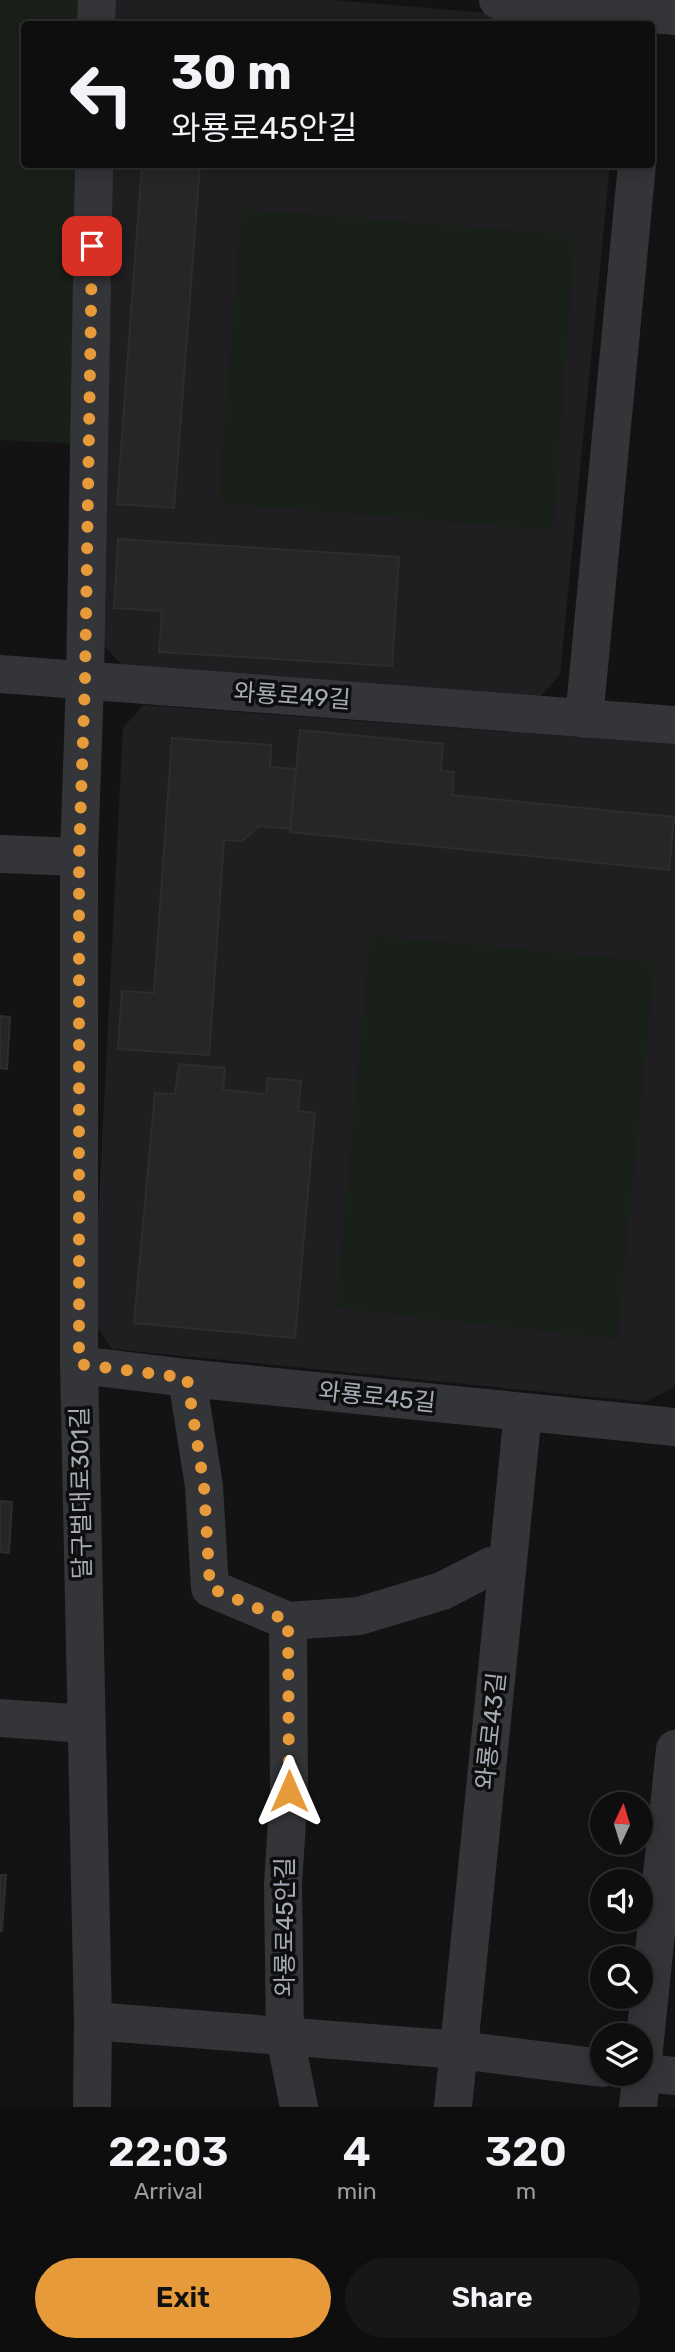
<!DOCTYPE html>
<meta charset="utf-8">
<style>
:root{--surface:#0e0e0f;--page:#171718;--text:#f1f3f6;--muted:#9b9c9e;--line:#2e2e2f;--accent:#e69a39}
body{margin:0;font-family:Rubik,"Noto Sans KR",sans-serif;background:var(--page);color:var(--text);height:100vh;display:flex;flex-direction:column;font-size:26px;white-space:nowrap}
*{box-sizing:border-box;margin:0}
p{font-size:23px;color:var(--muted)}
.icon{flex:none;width:38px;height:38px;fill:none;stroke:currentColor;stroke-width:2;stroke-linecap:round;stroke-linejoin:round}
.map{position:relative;height:2107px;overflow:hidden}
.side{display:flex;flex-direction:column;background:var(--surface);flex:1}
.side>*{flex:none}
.hud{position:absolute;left:21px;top:21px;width:634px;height:147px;border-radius:7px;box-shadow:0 4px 18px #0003,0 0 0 2px var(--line);background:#0e0e0f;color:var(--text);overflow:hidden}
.needle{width:46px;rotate:4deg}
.tools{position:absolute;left:590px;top:1792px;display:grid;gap:14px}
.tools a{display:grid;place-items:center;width:63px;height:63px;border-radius:50%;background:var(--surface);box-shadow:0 4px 18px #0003,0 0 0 2px var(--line);font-size:35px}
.pin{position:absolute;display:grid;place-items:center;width:60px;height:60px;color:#fff;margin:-30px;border-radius:14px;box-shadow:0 4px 10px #0006}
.me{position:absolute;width:77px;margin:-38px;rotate:0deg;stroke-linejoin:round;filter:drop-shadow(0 0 5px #0008)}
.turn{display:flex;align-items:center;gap:24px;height:147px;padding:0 35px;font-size:32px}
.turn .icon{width:91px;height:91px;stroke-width:2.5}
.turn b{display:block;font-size:49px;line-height:60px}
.eta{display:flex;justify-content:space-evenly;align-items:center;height:119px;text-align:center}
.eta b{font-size:42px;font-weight:600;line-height:49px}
.cta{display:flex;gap:14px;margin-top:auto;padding:14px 35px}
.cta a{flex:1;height:80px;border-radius:42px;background:var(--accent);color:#111;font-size:28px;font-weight:600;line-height:80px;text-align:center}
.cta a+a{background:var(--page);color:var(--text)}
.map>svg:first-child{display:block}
</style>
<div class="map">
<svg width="675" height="2107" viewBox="0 0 675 2107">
<rect width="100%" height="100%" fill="#131314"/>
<g fill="#1f1f21">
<polygon points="116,0 332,0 598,22 601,24 113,24"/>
<polygon points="109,165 610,165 560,675 537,700 123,666 95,636"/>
<polygon points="143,705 675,744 675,1387 645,1402 112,1349 93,1321 123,728"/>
</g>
<g fill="#191f19">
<polygon points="0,0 89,0 89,24 24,24 24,164 85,165 78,444 0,440"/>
<polygon points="242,209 575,235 553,530 218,503"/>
<polygon points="370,935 655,962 617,1339 336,1308"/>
</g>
<g fill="#262628" stroke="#2d2d30" stroke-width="2">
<polygon points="142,164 200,164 174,508 117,504"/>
<polygon points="118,539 399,557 392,666 159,652 162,611 114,608"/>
<polygon points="300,730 443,744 441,771 454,772 452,795 674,817 669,870 290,832"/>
<polygon points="172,738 271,745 270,767 296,769 290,829 259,826 242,841 224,840 209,1055 118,1049 122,991 154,993"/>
<polygon points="0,1016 10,1017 7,1069 0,1068"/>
<polygon points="179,1064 225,1068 223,1090 266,1094 267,1078 301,1081 298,1111 315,1113 295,1338 134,1323 155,1093 175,1094"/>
<polygon points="0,1501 12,1502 9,1553 0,1552"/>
<polygon points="0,1875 6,1875 2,1931 0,1931"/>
</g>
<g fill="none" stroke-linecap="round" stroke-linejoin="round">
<g stroke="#343539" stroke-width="38">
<polyline points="498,0 675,16"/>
<polyline points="96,24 97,0"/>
<polyline points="0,674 675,725"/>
<polyline points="584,719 637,164"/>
<polyline points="0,854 79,857"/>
<polyline points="79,1365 187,1378 675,1427"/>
<polyline points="187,1378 204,1486 210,1588 288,1621 359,1616 442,1591 491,1566 507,1568"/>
<polyline points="288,1621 289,1791 283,1884 285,2037 299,2107"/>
<polyline points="0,1718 86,1724"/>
<polyline points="93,2021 459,2050 602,2068"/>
<polyline points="640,2072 675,2076"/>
<polyline points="92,2107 93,2021 79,1365 79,857 85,680 94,164"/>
<polyline points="453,2107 523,1412"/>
<polyline points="638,2107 675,1749"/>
</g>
</g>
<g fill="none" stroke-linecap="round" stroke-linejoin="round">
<polyline stroke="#e69a39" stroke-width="12" stroke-dasharray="0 21.6" points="92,246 85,680 79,857 79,1364 187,1378 204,1486 210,1588 288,1621 289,1791"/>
</g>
<g text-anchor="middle" stroke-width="7" stroke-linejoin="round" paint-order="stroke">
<g font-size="24" fill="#a5abb4" stroke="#0e0e0f">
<text transform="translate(292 696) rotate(4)" y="8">와룡로49길</text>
<text transform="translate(377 1397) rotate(6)" y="8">와룡로45길</text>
<text transform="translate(81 1493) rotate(-91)" y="8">달구벌대로301길</text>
<text transform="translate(491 1731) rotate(-84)" y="8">와룡로43길</text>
<text transform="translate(285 1927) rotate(-90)" y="8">와룡로45안길</text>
</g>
</g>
</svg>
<div class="tools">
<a><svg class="needle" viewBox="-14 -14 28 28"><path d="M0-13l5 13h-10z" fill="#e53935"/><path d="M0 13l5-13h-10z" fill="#9b9c9e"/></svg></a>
<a><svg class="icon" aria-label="sound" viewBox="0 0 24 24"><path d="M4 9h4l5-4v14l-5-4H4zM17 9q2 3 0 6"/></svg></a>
<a><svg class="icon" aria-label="search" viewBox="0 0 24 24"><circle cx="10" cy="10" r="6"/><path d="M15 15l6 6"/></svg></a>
<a><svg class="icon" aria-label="layers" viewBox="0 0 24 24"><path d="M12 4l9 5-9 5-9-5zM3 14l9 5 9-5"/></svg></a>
</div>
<div class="pin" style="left:92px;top:246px;background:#d93025"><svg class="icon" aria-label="arrive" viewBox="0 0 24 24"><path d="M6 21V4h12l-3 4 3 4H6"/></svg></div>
<svg class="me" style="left:289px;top:1791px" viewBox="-20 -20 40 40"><path d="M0-17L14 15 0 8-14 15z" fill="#e69a39" stroke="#fff" stroke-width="4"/></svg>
<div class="hud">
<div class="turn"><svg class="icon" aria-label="left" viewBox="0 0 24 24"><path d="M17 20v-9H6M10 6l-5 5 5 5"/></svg><div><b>30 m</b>와룡로45안길</div></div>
</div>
</div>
<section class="side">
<div class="eta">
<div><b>22:03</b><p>Arrival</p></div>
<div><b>4</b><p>min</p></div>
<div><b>320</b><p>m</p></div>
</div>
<div class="cta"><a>Exit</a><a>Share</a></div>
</section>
